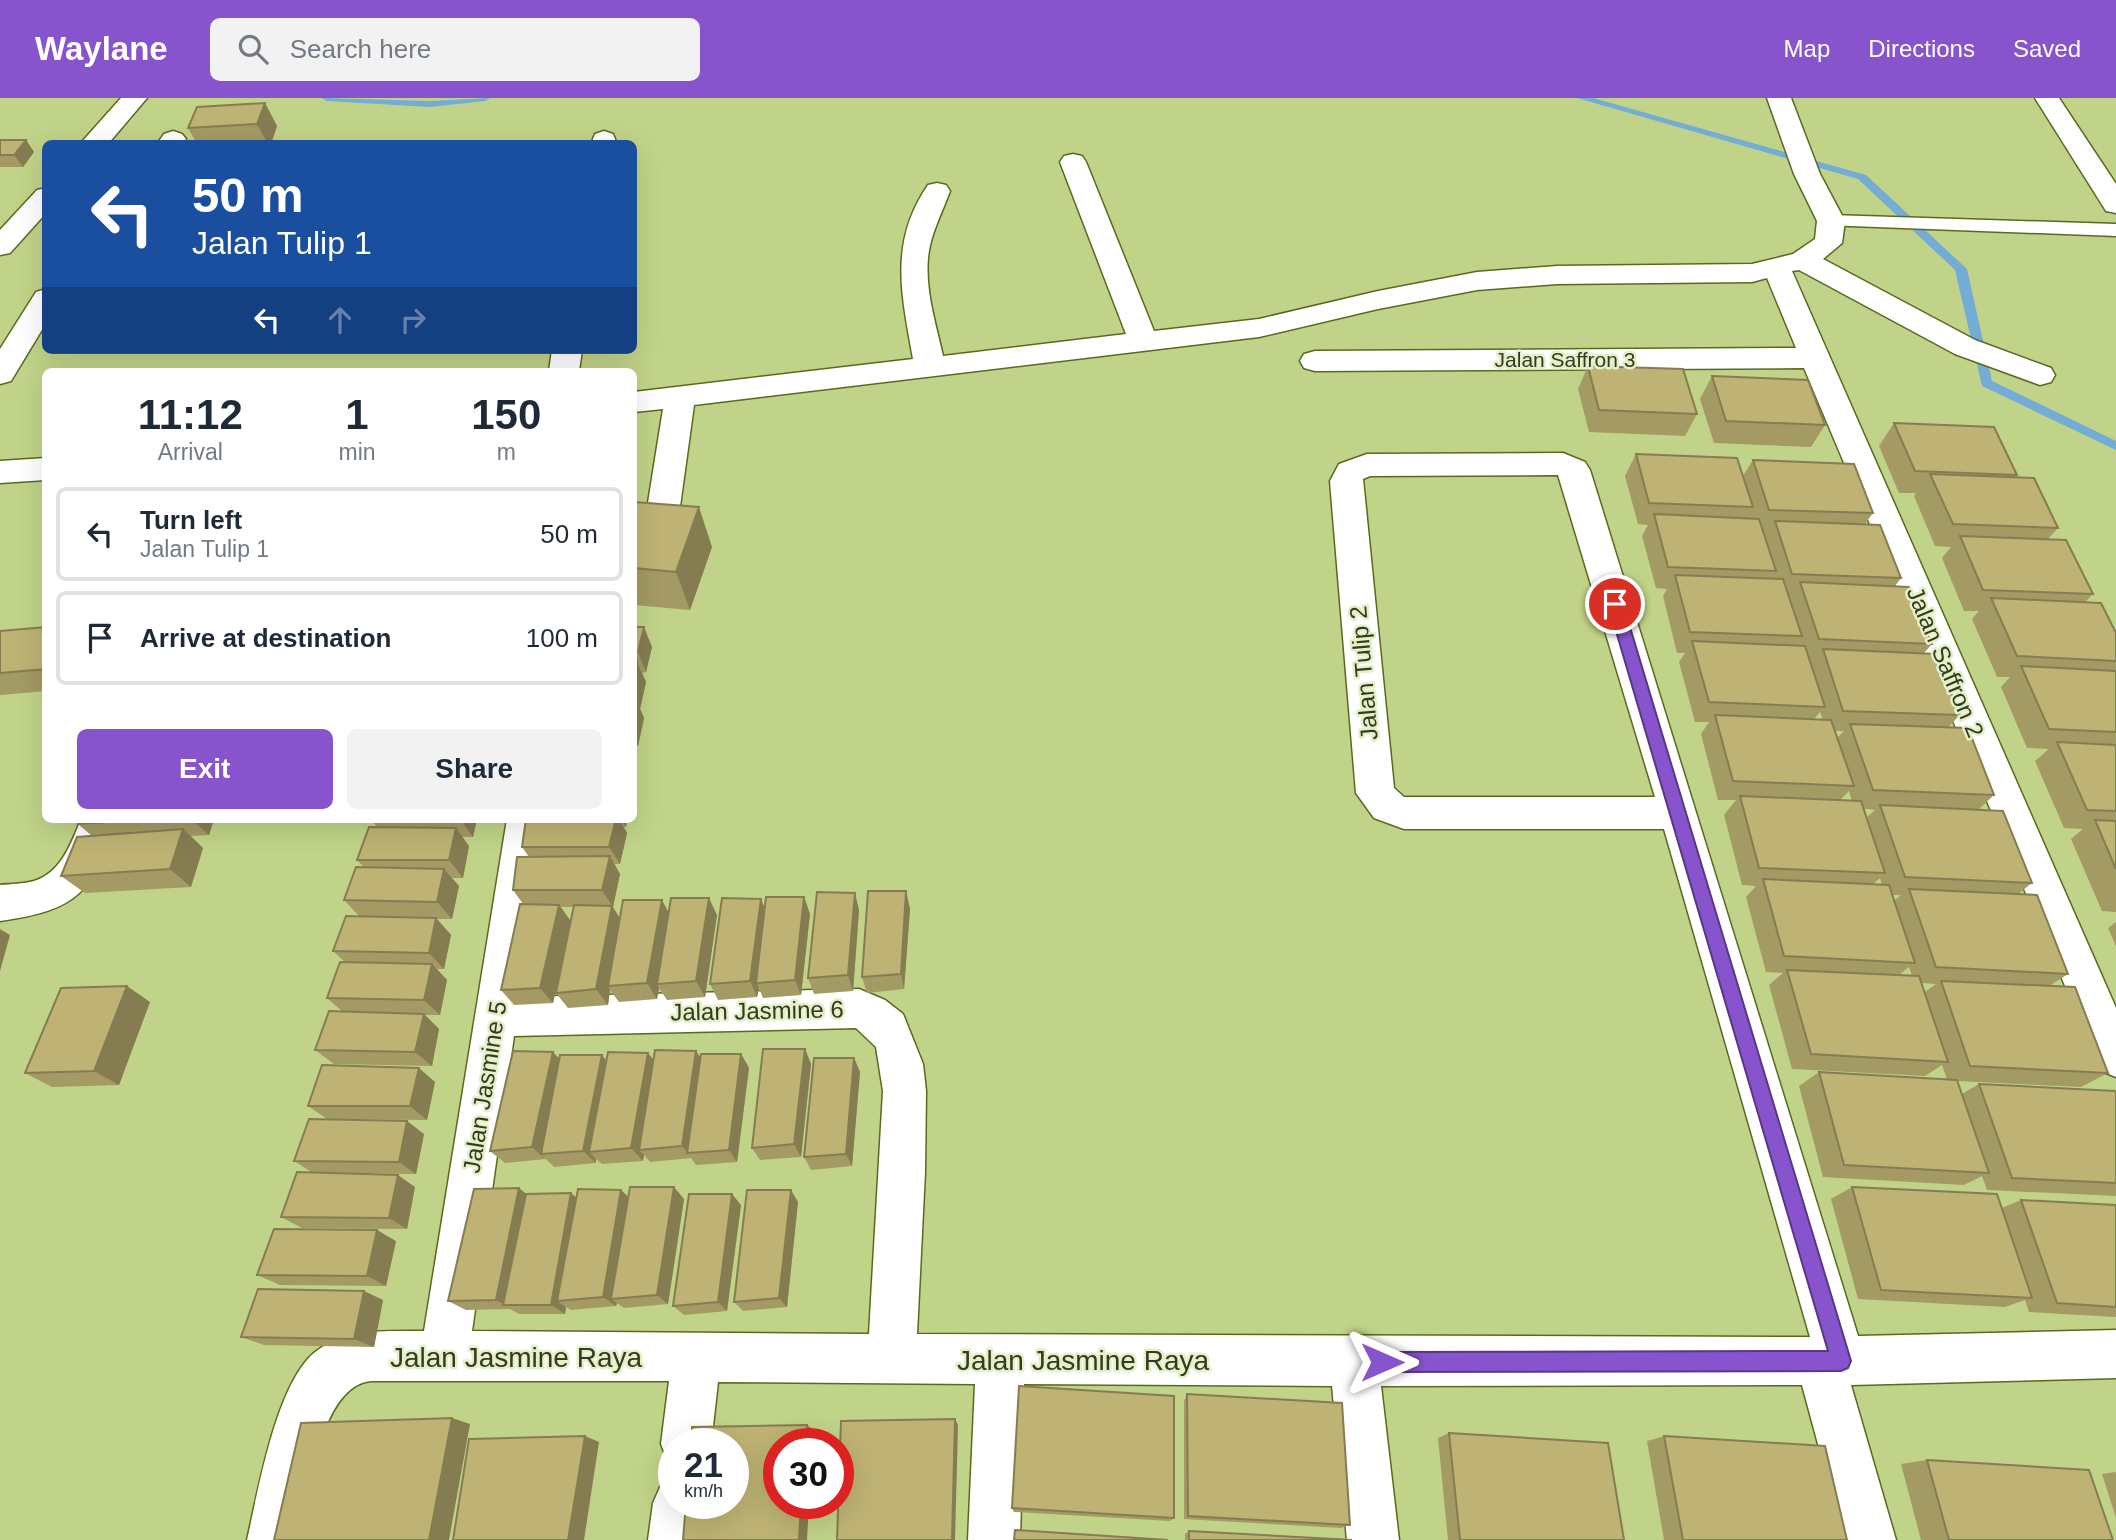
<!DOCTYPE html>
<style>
:root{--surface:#fff;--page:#f2f2f3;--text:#1f2937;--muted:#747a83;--line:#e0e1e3;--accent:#8754cd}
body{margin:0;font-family:Arial,sans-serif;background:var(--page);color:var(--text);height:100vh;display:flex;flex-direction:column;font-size:26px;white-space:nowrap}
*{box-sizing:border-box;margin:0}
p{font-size:23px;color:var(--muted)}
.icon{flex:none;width:38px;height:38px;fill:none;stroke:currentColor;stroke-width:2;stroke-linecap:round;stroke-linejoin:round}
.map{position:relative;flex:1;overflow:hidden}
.sheet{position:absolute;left:42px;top:270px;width:595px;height:455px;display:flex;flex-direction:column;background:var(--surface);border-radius:10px;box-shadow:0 7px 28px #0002}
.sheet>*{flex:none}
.banner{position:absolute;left:42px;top:42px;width:595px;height:214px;border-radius:10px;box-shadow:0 7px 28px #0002;background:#1a4fa0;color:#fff;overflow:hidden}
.speed{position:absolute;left:658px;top:1330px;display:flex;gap:14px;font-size:35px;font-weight:700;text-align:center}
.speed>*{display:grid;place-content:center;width:91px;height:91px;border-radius:50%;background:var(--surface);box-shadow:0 7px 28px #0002;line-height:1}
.speed small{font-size:18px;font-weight:400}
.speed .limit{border:10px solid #d22;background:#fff;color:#111}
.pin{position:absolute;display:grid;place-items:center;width:60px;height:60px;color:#fff;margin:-30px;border:4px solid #fff;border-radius:50%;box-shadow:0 2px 7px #0007}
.me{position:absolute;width:77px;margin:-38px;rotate:90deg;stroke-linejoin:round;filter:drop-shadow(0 0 5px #0008)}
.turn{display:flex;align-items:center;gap:24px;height:147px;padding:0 35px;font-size:32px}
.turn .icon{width:91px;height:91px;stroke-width:2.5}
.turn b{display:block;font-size:49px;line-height:60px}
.lanes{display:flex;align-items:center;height:66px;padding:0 35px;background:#0003;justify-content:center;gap:35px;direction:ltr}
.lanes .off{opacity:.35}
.eta{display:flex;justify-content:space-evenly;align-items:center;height:119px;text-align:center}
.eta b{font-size:42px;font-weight:800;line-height:49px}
.primary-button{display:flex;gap:14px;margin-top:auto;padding:14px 35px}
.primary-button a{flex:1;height:80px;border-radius:10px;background:var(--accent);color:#fff;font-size:28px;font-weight:800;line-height:80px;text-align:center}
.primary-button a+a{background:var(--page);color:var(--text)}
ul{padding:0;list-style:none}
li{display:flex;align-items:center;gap:21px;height:94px;margin:0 14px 10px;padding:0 21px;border:4px solid var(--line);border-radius:10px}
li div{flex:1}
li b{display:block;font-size:26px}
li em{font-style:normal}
header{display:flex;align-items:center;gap:42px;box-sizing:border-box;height:98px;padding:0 35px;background:var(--accent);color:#fff}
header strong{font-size:33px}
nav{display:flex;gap:38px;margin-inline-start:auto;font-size:24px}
.search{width:490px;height:63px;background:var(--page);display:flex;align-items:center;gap:18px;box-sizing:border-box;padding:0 24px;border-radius:10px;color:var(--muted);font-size:26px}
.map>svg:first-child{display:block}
</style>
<header>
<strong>Waylane</strong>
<div class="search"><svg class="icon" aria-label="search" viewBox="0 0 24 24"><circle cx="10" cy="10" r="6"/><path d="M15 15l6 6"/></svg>Search here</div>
<nav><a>Map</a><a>Directions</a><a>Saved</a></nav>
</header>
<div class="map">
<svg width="2116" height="1442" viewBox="0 0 2116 1442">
<rect width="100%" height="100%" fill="#c1d388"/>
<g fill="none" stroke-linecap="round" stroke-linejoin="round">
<g fill="#73acd4" fill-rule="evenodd">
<polygon points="322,0 430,3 490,0 485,3 430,9 327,3"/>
<polygon points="1577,0 1593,0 1866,77 1967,171 1992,283 2116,343 2116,352 1982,288 1955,172 1858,81"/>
</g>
<g stroke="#5b691f" stroke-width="3">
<polygon id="lane" points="1831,117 2116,126 2116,138 1824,127 1822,123"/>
</g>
<g stroke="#5b691f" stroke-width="3">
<g id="street">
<polygon points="121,0 147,0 108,46 80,46"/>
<path d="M1767 0H1791L1820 76 1845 123 1842 145 1823 161 1975 242 2051 270 2055 277 2051 284 2040 287 1955 256 1799 172 1792 173 2116 910V979L2101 973 1804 270 1315 273 1304 270 1300 263 1304 256 1315 253 1796 250 1767 180 1752 184 1557 186 1477 192 1378 211 1259 239 694 307 678 423C669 440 651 442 634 445V421L646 417 663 311 634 314V294L913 261C902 198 888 145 928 87L937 85 946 87 950 93C942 115 930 137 928 160 925 193 936 226 943 258L1126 236 1060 64 1064 58 1073 56 1082 58 1086 64 1154 233 1259 221 1378 193 1477 174 1557 168 1752 166 1793 156 1815 141 1817 123 1794 76Z"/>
<polygon points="2035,0 2059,0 2116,86 2116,115 2106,113"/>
<polygon points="173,33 182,36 186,41 183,46 157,46 164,36"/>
<polygon points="604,33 613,36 617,46 591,46 595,36"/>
<polygon points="46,90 46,115 10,155 0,157 0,132 37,92"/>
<polygon points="46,191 46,225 11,283 0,286 0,251 36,194"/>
<polygon points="552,252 582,252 579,273 549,273"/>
<path d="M1563 355 1585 364 1590 372 1858 1238 2116 1232V1280L1851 1287 1896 1442H1844L1802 1287 1381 1288 1399 1442H1347L1332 1288 1024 1286 1020 1442H968L975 1286 718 1284 711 1346H674V1366L668 1364 661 1346 669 1283H371C319 1288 308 1400 299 1442H247C258 1394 276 1287 314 1255 344 1230 387 1233 424 1233L507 721H545L520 899 859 891 885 902 903 916 923 966 926 993 925 1074 917 1236 1810 1239 1664 731H1404L1374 720 1356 695 1330 383 1339 366 1367 356ZM1558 377 1655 699H1404L1394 690 1363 381 1370 378ZM856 930 876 949 883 993 869 1236 472 1233 514 938Z"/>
<polygon points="46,360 46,382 0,385 0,363"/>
<path d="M81 721H119C92 794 79 812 0 823V787C11 786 23 786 34 783 61 775 72 744 81 721Z"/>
<polygon points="674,1381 674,1405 705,1405 700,1442 648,1442 653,1405 661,1387"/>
</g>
</g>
<use href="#lane" fill="#fff" fill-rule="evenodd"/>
<use href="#street" fill="#fff" fill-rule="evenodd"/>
</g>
<g fill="#a39a64" fill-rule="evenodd">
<polygon points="265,5 277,28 271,46 197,46 188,30"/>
<polygon points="0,42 26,42 34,54 23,69 0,69"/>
<polygon points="1588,268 1697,316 1685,338 1589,334 1578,291"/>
<polygon points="1712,278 1825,327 1811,349 1714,345 1700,301"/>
<polygon points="1894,325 2017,377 2015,379 2058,430 2048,441 2093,496 2085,504 2116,535 2116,814 2102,813 2071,741 2083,731 2064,730 2035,663 2049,651 2027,650 2001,589 2010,579 1997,579 1972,521 1979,513 1964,513 1942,460 1951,449 1935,448 1914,398 1916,395 1899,395 1879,348"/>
<path d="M1636 356 1743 378 1753 362 1873 415 1865 426 1901 480 1895 488 1932 546 1923 556 1960 617 1948 629 1994 697 1978 712 2032 785 2018 796 2068 876 2049 888 2108 975 2081 989 1957 983 1962 996 1979 986 2116 993V1098L1987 1092 1982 1078 1964 1087 1823 1079 1799 988 1819 974 1947 981 1942 967 1925 978 1792 971 1769 887 1783 875 1766 874 1746 799 1756 788 1742 787 1724 717 1736 702H1718L1701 636 1709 624H1695L1679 564 1685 555H1677L1663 498 1667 491 1656 490 1642 438 1648 427 1638 426 1625 378ZM1820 614 1823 622 1814 621ZM1835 633H1844L1837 640ZM1849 693 1852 703 1840 702ZM1863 711H1868L1875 712 1866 720ZM1880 780 1882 787 1873 786ZM1892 797H1901L1894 803ZM1909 869 1912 878 1899 877ZM1922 885 1936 886 1925 894Z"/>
<polygon points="634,404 712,449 690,512 634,507"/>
<polygon points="46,529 46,593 0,597 0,533"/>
<polygon points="634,529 652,549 646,574 642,575 646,584 640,611 644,620 638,648 634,648"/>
<polygon points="80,721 214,721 209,737 191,738 203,750 191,789 85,795 61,778 92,738 78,726"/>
<polygon points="370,721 477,721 473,739 462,739 469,748 463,780 452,780 459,788 452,821 437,821 451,837 444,871 437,871 447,882 440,917 425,917 439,931 432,968 334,966 315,952 343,914 327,900 345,864 333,853 360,819 344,802 364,769 357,762 377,729"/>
<path d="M526 721H627L626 729H624L627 735 620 766H614L620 776 613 809 620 821 669 815 717 817 705 899 667 902 659 890 657 901 619 904 610 892 608 907 568 910 556 895 567 841 553 905 514 907 501 892 523 806 513 792 529 759 522 749ZM561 809H574L571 823Z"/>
<polygon points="906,793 910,811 904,891 867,895 862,879"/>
<polygon points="804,799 810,816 801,897 763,900 759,890 757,899 718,902 710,886 764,809"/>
<polygon points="859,812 853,893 814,896 808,880"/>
<polygon points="2116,824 2116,848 2108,830"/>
<polygon points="150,904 119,987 52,989 25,975"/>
<polygon points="805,951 811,966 801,1059 760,1062 752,1050"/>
<polygon points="696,953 700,960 741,956 749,970 737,1064 696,1067 691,1060 650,1064 644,1057 643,1063 602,1066 596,1061 596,1065 554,1069 546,1061 505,1065 490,1053 553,954 559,961 602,957 606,963 654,962"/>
<polygon points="854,960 860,974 852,1068 811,1072 804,1059"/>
<polygon points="435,984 427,1022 327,1021 308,1008"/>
<polygon points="424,1036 416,1076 337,1075 415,1089 407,1131 302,1130 281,1119 313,1075 294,1063"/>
<polygon points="1852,1089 2002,1110 2021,1102 2116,1107 2116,1219 2029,1214 2025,1202 2005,1209 1858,1201 1831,1101"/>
<polygon points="527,1096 577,1100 628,1099 684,1101 668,1206 624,1210 617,1205 616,1208 571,1212 566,1209 565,1216 519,1216 510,1211 466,1212 448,1203"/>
<polygon points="798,1104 787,1209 743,1213 734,1204"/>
<polygon points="741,1107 727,1213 684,1217 673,1208"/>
<polygon points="396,1143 386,1188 280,1187 257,1177"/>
<polygon points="383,1202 374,1249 264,1247 241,1239"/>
<polygon points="1187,1296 1350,1427 1341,1430 1184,1421 1184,1303"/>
<polygon points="1449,1335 1624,1442 1448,1442 1438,1340"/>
<polygon points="1664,1338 1847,1442 1664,1442 1647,1343"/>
<polygon points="1927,1362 2113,1442 1921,1442 1901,1366"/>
<polygon points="2116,1374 2116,1420 2102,1376"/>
<polygon points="1012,1410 1174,1420 1170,1423 1014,1414"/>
<polygon points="1189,1433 1352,1442 1185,1442 1185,1436"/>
</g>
<g fill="#857d51">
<polygon points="265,5 277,28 271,46 268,46 257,26"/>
<polygon points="26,42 34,54 23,69 14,57"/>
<polygon points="699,409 712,449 690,512 676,474"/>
<polygon points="644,529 652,549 646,574 638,554"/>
<polygon points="637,564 646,584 640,611 644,620 638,648 634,640 634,579"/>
<polygon points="634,651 637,659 634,676"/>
<polygon points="191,721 214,721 209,737"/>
<polygon points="460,721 477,721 473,739"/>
<polygon points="616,721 619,721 627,735 620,766 609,749"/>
<polygon points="621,721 627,721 626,729"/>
<polygon points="456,730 469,748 463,780 449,762"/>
<polygon points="183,731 203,750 191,789 170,771"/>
<polygon points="610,758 620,776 613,809 602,792"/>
<polygon points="444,771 459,788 452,821 437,804"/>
<polygon points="906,793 910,811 904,891 901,876"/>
<polygon points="855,795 859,812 853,893 848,877"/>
<polygon points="804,799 810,816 801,897 795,882"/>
<polygon points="709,800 717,817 705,899 696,883"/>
<polygon points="761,801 768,818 756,885 759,890 757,899 750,883"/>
<polygon points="662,802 671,819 657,886 659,890 657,901 647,885"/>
<polygon points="559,807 571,824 553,905 540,890"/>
<polygon points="612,808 623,825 608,888 610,892 608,907 596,891"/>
<polygon points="436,820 451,837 444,871 429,855"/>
<polygon points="0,831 10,837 0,873"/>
<polygon points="432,866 447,882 440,917 424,902"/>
<polygon points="127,888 150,904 119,987 94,973"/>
<polygon points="424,916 439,931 432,968 415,954"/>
<polygon points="805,951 811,966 801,1059 794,1046"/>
<polygon points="696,953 705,967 688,1055 682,1048"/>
<polygon points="553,954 566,968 541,1056 546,1062 532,1049"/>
<polygon points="648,955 659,969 639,1052 644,1057 643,1063 631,1050"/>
<polygon points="741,956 749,970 737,1064 729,1052"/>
<polygon points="602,957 613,972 589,1054 596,1061 596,1065 583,1053"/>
<polygon points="854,960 860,974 852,1068 846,1056"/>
<polygon points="419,970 435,984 427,1022 410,1008"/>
<polygon points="407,1023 424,1036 416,1076 399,1064"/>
<polygon points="398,1077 415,1089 407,1131 389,1120"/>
<polygon points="674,1089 684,1101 668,1206 657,1197"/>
<polygon points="519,1090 534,1102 505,1207 496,1202"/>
<polygon points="621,1092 633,1103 611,1201 617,1205 616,1208 603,1199"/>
<polygon points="791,1092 798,1104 787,1209 779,1200"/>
<polygon points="571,1095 584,1106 557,1203 566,1209 565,1216 551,1207"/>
<polygon points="732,1096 741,1107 727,1213 718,1204"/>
<polygon points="377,1132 396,1143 386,1188 367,1178"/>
<polygon points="364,1193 383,1202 374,1249 354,1241"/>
<polygon points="452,1320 470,1326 449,1442 429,1442"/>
<polygon points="955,1321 958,1327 955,1442 952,1442"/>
<polygon points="807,1327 815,1333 814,1346 806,1346"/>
<polygon points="585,1338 599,1344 584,1442 568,1442"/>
<polygon points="801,1405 809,1405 807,1442 799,1442"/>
</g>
<g fill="#beb374" stroke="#857d51" stroke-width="2">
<polygon points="265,5 257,26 188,30 197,9"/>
<polygon points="0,42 26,42 14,57 0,57"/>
<polygon points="1588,268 1683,271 1697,316 1599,312"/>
<polygon points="1712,278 1808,282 1825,327 1726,323"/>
<polygon points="1894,325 1994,329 2017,377 1915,373"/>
<polygon points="1636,356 1737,360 1753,409 1649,405"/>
<polygon points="1753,362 1854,366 1873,415 1769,412"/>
<polygon points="1930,376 2034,380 2058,430 1953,426"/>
<polygon points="634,404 699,409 676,474 634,470"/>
<polygon points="1654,416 1759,421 1776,473 1668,469"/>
<polygon points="1775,423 1880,427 1901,480 1792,476"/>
<polygon points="1960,438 2066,442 2093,496 1983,492"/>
<polygon points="1675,477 1783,481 1802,538 1690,534"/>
<polygon points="1800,484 1909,489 1932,546 1819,541"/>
<polygon points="1991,500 2101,505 2116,535 2116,563 2017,558"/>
<polygon points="46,529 46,571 0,575 0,533"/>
<polygon points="634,529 644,529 638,554 634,554"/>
<polygon points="1692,543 1805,548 1825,609 1709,604"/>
<polygon points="1823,551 1936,556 1960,617 1843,613"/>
<polygon points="634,564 637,564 634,579"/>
<polygon points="2021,568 2116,573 2116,634 2049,631"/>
<polygon points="1715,617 1831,622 1854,688 1733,683"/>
<polygon points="1850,626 1968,630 1994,697 1873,692"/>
<polygon points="2057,644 2116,647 2116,713 2087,712"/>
<polygon points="1740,698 1861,703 1885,775 1759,770"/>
<polygon points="1880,707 2003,713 2032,785 1905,779"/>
<polygon points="80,721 158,721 78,726"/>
<polygon points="526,721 616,721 609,749 522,749"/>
<polygon points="2095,722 2116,723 2116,771"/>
<polygon points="369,729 456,730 449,762 357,762"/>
<polygon points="183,731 170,771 61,778 77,739"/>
<polygon points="610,758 602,792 513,792 517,759"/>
<polygon points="356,769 444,771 437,804 344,802"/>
<polygon points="1763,781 1889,787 1915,865 1784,858"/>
<polygon points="1909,791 2037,797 2068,876 1936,869"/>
<polygon points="868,793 906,793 901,876 862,879"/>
<polygon points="817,794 855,795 848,877 808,880"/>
<polygon points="766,799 804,799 795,882 756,885"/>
<polygon points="671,800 709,800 696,883 657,886"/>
<polygon points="722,800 761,801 750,883 710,886"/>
<polygon points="623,802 662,802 647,885 608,888"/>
<polygon points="520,806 559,807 540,890 501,892"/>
<polygon points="574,807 612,808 596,891 556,895"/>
<polygon points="346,818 436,820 429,855 333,853"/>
<polygon points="340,864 432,866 424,902 327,900"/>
<polygon points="1787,872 1919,878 1948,964 1811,956"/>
<polygon points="1941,883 2075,889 2108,975 1970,968"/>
<polygon points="127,888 94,973 25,975 61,890"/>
<polygon points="329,913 424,916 415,954 315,952"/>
<polygon points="763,951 805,951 794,1046 752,1050"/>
<polygon points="655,952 696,953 682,1048 639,1052"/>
<polygon points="513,953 553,954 532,1049 490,1053"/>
<polygon points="608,954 648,955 631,1050 589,1054"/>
<polygon points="701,956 741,956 729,1052 687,1055"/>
<polygon points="560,957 602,957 583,1053 541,1056"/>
<polygon points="814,960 854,960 846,1056 804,1059"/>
<polygon points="322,967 419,970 410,1008 308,1008"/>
<polygon points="1819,974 1957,982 1989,1075 1844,1067"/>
<polygon points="1979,986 2116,993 2116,1085 2012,1080"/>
<polygon points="309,1021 407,1023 399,1064 294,1063"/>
<polygon points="297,1074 398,1077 389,1120 281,1119"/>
<polygon points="630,1089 674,1089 657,1197 611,1201"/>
<polygon points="1852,1089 1997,1096 2032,1200 1881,1192"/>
<polygon points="519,1090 496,1202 448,1203 474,1091"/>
<polygon points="578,1091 621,1092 603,1199 557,1203"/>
<polygon points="747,1092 791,1092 779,1200 734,1204"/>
<polygon points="571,1095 551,1207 503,1207 526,1096"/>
<polygon points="689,1096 732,1096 718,1204 673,1208"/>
<polygon points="2021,1102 2116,1107 2116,1209 2057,1205"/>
<polygon points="274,1131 377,1132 367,1178 257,1177"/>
<polygon points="258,1191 364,1193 354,1241 241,1239"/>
<polygon points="1019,1288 1174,1298 1174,1420 1012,1410"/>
<polygon points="1187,1296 1342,1305 1350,1427 1188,1418"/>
<polygon points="452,1320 429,1442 274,1442 301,1325"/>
<polygon points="955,1321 952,1442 837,1442 841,1323"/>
<polygon points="807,1327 806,1346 779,1346 779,1405 801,1405 799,1442 683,1442 686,1405 733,1405 733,1346 691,1346 692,1329"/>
<polygon points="1449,1335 1608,1345 1624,1442 1460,1442"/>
<polygon points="585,1338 568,1442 453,1442 469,1341"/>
<polygon points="1664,1338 1825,1348 1847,1442 1683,1442"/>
<polygon points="1927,1362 2089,1372 2113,1442 1949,1442"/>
<polygon points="1015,1432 1168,1442 1014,1442"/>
<polygon points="1189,1433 1352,1442 1189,1442"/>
</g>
<polygon fill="#8754cd" stroke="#583785" stroke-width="2" points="1615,501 1623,506 1851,1263 1848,1270 1841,1273 1382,1274 1375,1271 1372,1264 1375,1257 1382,1254 1828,1253 1608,506"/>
<g text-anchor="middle" stroke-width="5" stroke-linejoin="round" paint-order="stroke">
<g font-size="21" fill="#353c1d" stroke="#e5efca">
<text x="1565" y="269">Jalan Saffron 3</text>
</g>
<g font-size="24" fill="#353c1d" stroke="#e5efca">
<text transform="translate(1945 564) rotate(67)" y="8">Jalan Saffron 2</text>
<text transform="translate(1364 575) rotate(-95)" y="8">Jalan Tulip 2</text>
<text transform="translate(757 913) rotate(-1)" y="8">Jalan Jasmine 6</text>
<text transform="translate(485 989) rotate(-81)" y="8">Jalan Jasmine 5</text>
</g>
<g font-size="28" fill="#353c1d" stroke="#e5efca">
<text x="516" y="1269">Jalan Jasmine Raya</text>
<text x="1083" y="1272">Jalan Jasmine Raya</text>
</g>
</g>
</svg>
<div class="speed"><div>21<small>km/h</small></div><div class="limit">30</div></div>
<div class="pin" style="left:1615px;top:506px;background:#d93025"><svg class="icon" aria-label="arrive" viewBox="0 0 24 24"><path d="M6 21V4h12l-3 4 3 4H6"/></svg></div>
<svg class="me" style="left:1382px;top:1264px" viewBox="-20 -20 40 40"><path d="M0-17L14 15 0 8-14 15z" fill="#8754cd" stroke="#fff" stroke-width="4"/></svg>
<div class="banner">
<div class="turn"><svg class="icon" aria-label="left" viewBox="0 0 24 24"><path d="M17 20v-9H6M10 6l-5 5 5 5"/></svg><div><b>50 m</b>Jalan Tulip 1</div></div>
<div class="lanes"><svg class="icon" aria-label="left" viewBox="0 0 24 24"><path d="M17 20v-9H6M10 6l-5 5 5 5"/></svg><svg class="icon off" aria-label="ahead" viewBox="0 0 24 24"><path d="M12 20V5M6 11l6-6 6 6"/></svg><svg class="icon off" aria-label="right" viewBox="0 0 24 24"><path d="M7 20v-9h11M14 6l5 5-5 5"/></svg></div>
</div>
<section class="sheet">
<div class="eta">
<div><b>11:12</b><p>Arrival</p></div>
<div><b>1</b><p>min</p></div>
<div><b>150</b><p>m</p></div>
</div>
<ul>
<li><svg class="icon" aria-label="left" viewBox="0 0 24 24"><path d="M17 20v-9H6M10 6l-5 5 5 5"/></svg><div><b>Turn left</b><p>Jalan Tulip 1</p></div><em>50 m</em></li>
<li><svg class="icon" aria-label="arrive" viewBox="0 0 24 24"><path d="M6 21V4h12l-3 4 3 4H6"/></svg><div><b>Arrive at destination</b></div><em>100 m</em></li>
</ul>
<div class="primary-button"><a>Exit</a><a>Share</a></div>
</section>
</div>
